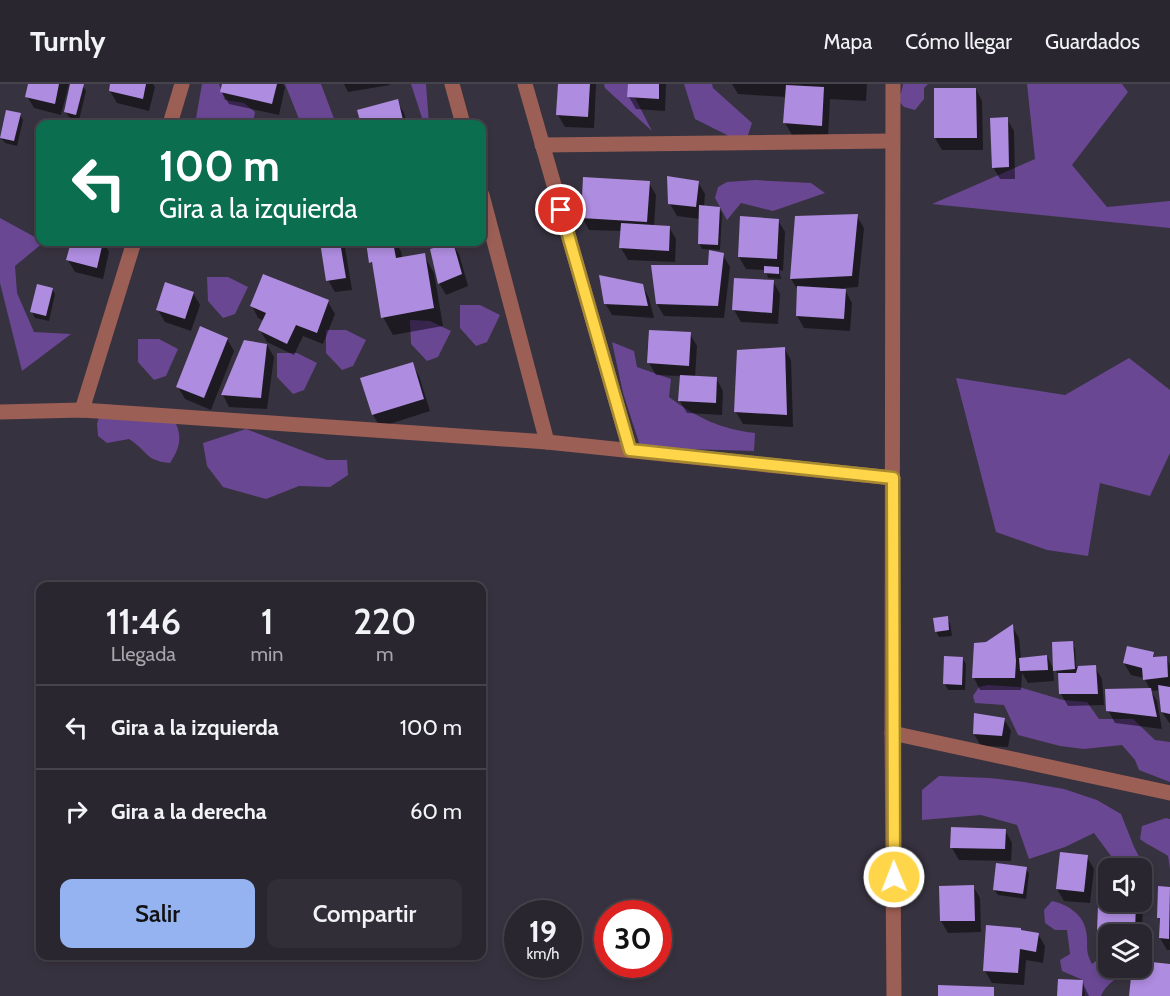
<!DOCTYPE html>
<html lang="es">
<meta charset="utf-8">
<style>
:root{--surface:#29262f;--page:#312e37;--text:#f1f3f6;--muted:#a5a5aa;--line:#45434b;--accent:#95b2f1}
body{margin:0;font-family:Cabin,sans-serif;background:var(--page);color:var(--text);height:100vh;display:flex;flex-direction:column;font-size:22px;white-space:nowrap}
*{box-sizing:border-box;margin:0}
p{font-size:20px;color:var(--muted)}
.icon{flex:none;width:33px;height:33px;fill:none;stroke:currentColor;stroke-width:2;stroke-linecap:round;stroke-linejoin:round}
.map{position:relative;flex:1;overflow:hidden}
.sheet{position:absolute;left:36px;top:498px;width:450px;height:378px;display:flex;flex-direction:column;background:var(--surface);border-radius:12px;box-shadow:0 3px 9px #0003,0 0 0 2px var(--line)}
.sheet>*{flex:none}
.hud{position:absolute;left:36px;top:36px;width:450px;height:126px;border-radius:12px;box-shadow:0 3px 9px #0003,0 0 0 2px var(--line);background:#0b6e4f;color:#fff;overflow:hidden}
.fabs{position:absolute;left:1098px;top:774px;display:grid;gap:12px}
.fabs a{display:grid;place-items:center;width:54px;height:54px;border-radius:12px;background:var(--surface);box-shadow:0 3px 9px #0003,0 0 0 2px var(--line);font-size:30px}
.speed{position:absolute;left:504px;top:816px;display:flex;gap:12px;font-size:30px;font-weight:700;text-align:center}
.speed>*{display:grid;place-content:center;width:78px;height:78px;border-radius:50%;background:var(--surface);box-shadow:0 3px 9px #0003,0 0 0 2px var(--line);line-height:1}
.speed small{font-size:15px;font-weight:400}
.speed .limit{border:9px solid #d22;background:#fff;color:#111}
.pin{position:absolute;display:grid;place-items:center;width:51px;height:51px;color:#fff;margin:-26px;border:3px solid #fff;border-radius:50%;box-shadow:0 2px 6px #0007}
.me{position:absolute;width:66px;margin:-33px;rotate:359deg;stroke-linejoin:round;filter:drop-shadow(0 0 4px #0008)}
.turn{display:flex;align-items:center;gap:21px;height:126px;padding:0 24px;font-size:27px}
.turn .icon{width:78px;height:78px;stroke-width:2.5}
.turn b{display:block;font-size:42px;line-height:51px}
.eta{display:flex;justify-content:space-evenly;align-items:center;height:102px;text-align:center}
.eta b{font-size:36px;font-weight:600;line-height:42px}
.button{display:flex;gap:12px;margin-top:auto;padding:12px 24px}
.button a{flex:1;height:69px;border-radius:12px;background:var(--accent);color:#111;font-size:24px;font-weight:600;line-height:69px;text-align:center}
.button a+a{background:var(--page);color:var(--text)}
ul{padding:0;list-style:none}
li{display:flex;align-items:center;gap:18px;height:84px;padding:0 24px;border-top:2px solid var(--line)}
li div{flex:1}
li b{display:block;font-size:22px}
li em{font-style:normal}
header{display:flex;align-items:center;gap:36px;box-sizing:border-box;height:84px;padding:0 30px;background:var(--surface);border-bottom:2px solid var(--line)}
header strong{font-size:28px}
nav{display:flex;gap:33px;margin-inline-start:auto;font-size:21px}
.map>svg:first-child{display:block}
</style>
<header>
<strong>Turnly</strong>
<nav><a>Mapa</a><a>Cómo llegar</a><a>Guardados</a></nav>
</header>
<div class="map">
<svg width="1170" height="912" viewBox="0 0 1170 912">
<rect width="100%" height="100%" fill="#37323f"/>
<g fill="#694793">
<polygon points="202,0 219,0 225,16 244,19 255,28 253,40 195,40"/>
<polygon points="285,0 321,0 336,40 301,40"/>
<polygon points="411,0 426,0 429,40 424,40"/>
<polygon points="604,0 628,0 652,47 605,4"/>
<polygon points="684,0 712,0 713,4 752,39 745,60 695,35"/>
<polygon points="903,0 928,0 924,4 924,15 915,26 904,23 896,14 901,9"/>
<polygon points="1027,0 1122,0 1128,8 1072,81 1107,123 1170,117 1170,144 932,120 1035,75"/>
<polygon points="755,96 811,99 825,109 773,127 741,119 727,136 715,114 718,103 727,98"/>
<polygon points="0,134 44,158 15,182 17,209 34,248 71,250 22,287 0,199"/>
<polygon points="207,193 228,193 248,203 235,230 223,234 208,217"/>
<polygon points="460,221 480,221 500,231 487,258 476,262 460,244"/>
<polygon points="410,236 430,237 451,247 438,273 427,277 411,260"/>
<polygon points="326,246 346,246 366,256 353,282 342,286 326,269"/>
<polygon points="138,255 159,255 178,265 166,292 154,296 138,278"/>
<path d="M612 258 634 267 637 283 671 295 669 313C697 334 721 345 755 349L754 367 688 365 642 368 623 309Z"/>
<polygon points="277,269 297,269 317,279 304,306 293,310 277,293"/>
<polygon points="1129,274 1170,306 1170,369 1150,412 1100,399 1088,472 1047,466 996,448 956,294 1065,311"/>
<path d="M101 326 174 336C183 352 180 364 170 379 145 377 148 367 129 355L107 359 98 352 97 340Z"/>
<polygon points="246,345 327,376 347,376 348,391 330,403 299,402 266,415 223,403 207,382 203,359"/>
<polygon points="988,601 1019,603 1063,616 1087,618 1099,635 1133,635 1155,656 1170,658 1170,698 1139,686 1135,676 1122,661 1084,665 1060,662 1018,651 1004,621 975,619 973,612 979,603"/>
<polygon points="939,692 990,694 1024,698 1064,705 1097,716 1121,730 1134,763 1144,782 1114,776 1094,749 1065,763 1029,775 1017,741 981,731 922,736 922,706"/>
<path d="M1166 734 1170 735V785L1168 772C1158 765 1149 762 1140 755L1142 742Z"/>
<path d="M1052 817C1067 820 1084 831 1086 847 1089 861 1084 865 1092 880L1108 868V884H1124C1117 897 1107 898 1101 912H1085L1083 896 1062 887 1060 876 1070 870 1067 846H1055L1045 839 1044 826Z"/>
</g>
<g fill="#0007">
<polygon points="30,0 69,0 61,31 34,24 27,12"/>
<polygon points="72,0 83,2 86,7 79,36 69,33 65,27"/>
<polygon points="112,0 153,0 155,3 149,27 117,19 110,7"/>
<polygon points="223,0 283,0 285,3 279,31 229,20 222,8"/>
<polygon points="344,0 390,0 390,1 348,8"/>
<polygon points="559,0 596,0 594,44 565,43 558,31"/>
<polygon points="630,0 666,0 665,27 636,25 629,13"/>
<polygon points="732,0 867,0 866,17 830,15 828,53 792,51 785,39 786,13 738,10"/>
<polygon points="976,5 982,17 983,66 942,66 935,54"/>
<polygon points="397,17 404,29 407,40 362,40 359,27"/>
<polygon points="20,31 23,36 17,62 5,59 1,54"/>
<polygon points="1007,35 1014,47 1015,95 1000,95 993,83"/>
<polygon points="698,98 705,110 704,123 719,124 722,130 720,166 702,165 699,159 700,135 677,132 670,120"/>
<polygon points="649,99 656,111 654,142 669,143 676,155 675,178 628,176 621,164 622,147 589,146 582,133"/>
<polygon points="857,132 864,144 858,203 844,204 852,219 850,247 804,244 797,232 799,208 791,195 796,133"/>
<polygon points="778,136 785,148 783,187 779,186 781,195 768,194 766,186 746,185 739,173"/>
<polygon points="72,158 104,158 109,168 103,195 75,188 68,176"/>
<polygon points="321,158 344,158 352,206 335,208 328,196"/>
<polygon points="367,158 395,158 401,167 402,175 424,171 434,189 443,242 393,251 383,233 374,184 371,178"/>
<polygon points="452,159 459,170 468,202 446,211 439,199"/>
<polygon points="723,171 730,183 724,234 664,232 657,220"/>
<polygon points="264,192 328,218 335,230 323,260 303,252 294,271 267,258 260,246 264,237 258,234 252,222"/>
<polygon points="773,197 780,210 778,240 741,238 734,226"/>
<polygon points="642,201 649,214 654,234 612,231 605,219"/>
<polygon points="52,205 55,210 49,237 35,234 32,228"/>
<polygon points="193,209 200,221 191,247 165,238 158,226"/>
<polygon points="690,250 697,262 695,293 716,294 723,307 722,331 687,329 680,317 681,292 656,291 649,279"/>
<polygon points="227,255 234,267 211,326 185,315 178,303"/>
<polygon points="267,261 274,273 267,325 229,323 223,311"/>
<polygon points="784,264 791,276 793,343 743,340 736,328"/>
<polygon points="412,280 419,292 430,327 380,343 373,331"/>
<polygon points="947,534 950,539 952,552 939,553 936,547"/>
<polygon points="1012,542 1019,554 1021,575 1047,572 1053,584 1054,597 1028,599 1022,589 1021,606 980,606 974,594 986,559"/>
<polygon points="1072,559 1075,564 1076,583 1095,583 1102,595 1104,621 1068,622 1061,610 1060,592 1055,586"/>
<polygon points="1153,570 1155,574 1166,574 1170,581 1170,640 1162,628 1160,606 1151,607 1157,617 1162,645 1115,639 1108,626 1150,605 1144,594 1131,591 1124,579"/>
<polygon points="962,574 966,580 965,606 948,606 945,600"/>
<polygon points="1004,635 1011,647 1008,663 981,662 974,650"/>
<polygon points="1005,746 1012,759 1011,777 959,776 952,764"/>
<polygon points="1087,773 1094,785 1090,819 1064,817 1057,805"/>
<polygon points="1026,784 1029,790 1026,815 998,811 994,806"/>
<polygon points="1100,797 1108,797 1108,818 1142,818 1142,808 1143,810 1142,852 1108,850 1108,859 1105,859 1099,847"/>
<polygon points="973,802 980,814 981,848 948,849 941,837"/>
<polygon points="1159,804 1170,804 1170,866 1167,866 1160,854"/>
<polygon points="1022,848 1038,850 1045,862 1043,879 1026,876 1024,901 992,899 985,887"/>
<polygon points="1082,898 1089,912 1058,912"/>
</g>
<g fill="#ae8cdf">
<polygon points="28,0 59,0 55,20 25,13"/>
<polygon points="70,0 84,0 76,31 64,28"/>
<polygon points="110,0 146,0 143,15 109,7"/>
<polygon points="222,0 277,0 272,20 220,8"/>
<polygon points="558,0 590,0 588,33 556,31"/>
<polygon points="628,0 659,0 659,15 627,13"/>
<polygon points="786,1 824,3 822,42 783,39"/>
<polygon points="934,4 976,4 977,54 934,54"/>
<polygon points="398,15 404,40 361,40 357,26"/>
<polygon points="6,26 21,29 14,57 0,54"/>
<polygon points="1008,33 1009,83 992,84 990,34"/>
<polygon points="667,92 699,97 696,123 668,120"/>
<polygon points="583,93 650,97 647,138 581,134"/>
<polygon points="699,121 720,123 718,161 698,160"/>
<polygon points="858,130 852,192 790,195 795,132"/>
<polygon points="740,132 779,135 777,175 738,173"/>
<polygon points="621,139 670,142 669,167 619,164"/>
<polygon points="71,158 103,158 97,184 66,176"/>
<polygon points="320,158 340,158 346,194 326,197"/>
<polygon points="366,158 393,158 396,174 425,169 434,224 381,234 372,178 369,179"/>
<polygon points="453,158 462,190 438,200 430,165"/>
<polygon points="709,166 724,169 718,222 656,220 651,181 708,181"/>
<polygon points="764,182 779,183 779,190 764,189"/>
<polygon points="263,190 329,216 317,249 296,241 287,260 258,246 266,229 250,222"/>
<polygon points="599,191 643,200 648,222 604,220"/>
<polygon points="734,194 774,196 772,229 732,226"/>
<polygon points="165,198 194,208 185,235 156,226"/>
<polygon points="37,200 53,204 46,232 30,228"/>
<polygon points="797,202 846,205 844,235 796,232"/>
<polygon points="200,242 228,254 204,314 176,303"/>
<polygon points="649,246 691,248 689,282 647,279"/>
<polygon points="244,256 267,260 261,314 221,311"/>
<polygon points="785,263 787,331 734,328 737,266"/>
<polygon points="413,278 424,315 372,331 360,294"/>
<polygon points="680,291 717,293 716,319 678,317"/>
<polygon points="948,532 949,546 935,548 933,534"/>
<polygon points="1013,540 1016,577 1015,594 972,594 974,559 986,558"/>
<polygon points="1073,557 1075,585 1053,587 1052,558"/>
<polygon points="1127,562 1154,568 1153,573 1167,572 1168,593 1143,596 1142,584 1123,579"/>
<polygon points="1047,571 1048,586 1020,587 1019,574"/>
<polygon points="944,572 963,573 962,601 943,600"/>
<polygon points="1096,581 1098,610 1059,610 1058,589 1076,589 1078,582"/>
<polygon points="1158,601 1170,603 1170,630 1161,628"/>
<polygon points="1151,604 1157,633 1106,627 1105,605"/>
<polygon points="974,629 1005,634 1002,652 973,650"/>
<polygon points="951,743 1006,745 1005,765 950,764"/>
<polygon points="1060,768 1088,771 1084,808 1056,805"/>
<polygon points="996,779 1027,783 1023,810 993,806"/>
<polygon points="1099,795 1108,796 1108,818 1136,818 1135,848 1097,847"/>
<polygon points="974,801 975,837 940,837 939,802"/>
<polygon points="1158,802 1170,803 1169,855 1159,854 1160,834 1157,834"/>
<polygon points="986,841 1021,844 1021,846 1039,849 1036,868 1020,865 1018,889 983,887"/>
<polygon points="1142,877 1170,880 1170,912 1129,912 1132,884 1142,884"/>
<polygon points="1058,895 1083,896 1082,912 1057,912"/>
<polygon points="938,901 994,903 994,912 938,912"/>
</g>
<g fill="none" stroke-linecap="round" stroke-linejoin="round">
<g stroke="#9c5f55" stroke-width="15">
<polyline points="452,0 463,40"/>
<polyline points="525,0 630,366"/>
<polyline points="893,0 892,649 894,912"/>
<polyline points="170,40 182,0"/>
<polyline points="542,61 892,57"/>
<polyline points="482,111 547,358"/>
<polyline points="82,326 134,158"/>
<polyline points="0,328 82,326 547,358 893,394"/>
<polyline points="892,649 1170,709"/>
</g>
</g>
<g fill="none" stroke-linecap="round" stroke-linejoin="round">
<g stroke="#a68a30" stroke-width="15">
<polyline id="route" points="561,126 630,366 893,394 894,793"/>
</g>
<use href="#route" stroke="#ffd54a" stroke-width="10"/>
</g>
</svg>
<div class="fabs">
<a><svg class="icon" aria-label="sound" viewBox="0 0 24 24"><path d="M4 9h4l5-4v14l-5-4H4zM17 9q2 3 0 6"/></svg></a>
<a><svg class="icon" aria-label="layers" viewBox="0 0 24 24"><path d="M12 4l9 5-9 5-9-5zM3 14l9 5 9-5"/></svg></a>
</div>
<div class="speed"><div>19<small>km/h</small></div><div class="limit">30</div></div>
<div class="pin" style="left:561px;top:126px;background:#d93025"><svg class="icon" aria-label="arrive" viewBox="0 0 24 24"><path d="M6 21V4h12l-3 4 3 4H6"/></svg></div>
<svg class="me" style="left:894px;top:793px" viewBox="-20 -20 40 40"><circle r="17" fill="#ffd54a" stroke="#fff" stroke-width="3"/><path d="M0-11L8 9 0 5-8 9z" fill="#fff"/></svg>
<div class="hud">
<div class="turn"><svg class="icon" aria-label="left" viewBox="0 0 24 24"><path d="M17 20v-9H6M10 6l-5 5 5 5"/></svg><div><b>100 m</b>Gira a la izquierda</div></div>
</div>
<section class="sheet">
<div class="eta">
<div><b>11:46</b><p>Llegada</p></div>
<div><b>1</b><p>min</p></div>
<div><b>220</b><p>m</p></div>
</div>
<ul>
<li><svg class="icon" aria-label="left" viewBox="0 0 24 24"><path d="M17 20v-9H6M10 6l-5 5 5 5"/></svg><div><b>Gira a la izquierda</b></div><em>100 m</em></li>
<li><svg class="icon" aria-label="right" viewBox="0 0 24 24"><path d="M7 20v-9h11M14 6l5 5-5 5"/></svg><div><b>Gira a la derecha</b></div><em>60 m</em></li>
</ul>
<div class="button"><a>Salir</a><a>Compartir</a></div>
</section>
</div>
